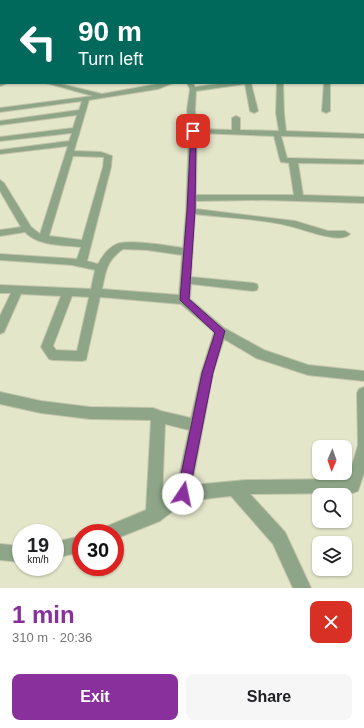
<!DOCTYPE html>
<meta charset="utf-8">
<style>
:root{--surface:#fff;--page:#f6f6f6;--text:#202124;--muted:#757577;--accent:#89309c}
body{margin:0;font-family:Arial,sans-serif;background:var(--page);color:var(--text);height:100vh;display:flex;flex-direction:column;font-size:15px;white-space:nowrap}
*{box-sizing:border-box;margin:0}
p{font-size:13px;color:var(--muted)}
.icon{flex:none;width:22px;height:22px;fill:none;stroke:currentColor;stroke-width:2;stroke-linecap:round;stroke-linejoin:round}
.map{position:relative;height:588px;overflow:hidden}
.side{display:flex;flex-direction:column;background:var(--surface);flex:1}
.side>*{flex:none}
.guide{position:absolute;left:0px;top:0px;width:364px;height:84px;box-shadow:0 1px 3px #0004;background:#00695c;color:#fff;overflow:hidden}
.needle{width:26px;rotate:182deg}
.controls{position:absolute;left:312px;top:440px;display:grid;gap:8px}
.controls a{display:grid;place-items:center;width:40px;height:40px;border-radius:8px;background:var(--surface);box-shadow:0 1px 3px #0004;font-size:20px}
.speed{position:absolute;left:12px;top:524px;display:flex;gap:8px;font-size:20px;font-weight:700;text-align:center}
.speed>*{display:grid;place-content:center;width:52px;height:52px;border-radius:50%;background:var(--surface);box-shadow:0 1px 3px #0004;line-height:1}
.speed small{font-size:10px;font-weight:400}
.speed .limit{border:6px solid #d22;background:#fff;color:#111}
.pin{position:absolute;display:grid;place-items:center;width:34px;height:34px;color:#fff;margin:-17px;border-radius:8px;box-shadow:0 2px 6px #0006}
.me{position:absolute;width:44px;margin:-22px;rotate:11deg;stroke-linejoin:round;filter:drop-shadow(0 0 3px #0008)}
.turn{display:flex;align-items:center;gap:14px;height:84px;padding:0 12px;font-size:18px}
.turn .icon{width:52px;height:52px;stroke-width:2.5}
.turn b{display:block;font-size:28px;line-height:34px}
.round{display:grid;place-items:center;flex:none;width:42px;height:42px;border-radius:8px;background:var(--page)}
.head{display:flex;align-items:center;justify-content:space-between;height:68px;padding:0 12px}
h1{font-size:24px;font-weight:600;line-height:30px;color:var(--accent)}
.cta{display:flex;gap:8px;margin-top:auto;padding:8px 12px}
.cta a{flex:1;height:46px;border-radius:8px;background:var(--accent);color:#fff;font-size:16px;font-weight:600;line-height:46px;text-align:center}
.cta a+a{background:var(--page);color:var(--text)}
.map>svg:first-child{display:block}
</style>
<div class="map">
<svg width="364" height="588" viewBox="0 0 364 588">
<rect width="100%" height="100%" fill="#e4e6ca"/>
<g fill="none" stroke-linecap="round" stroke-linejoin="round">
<g stroke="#c2c4ab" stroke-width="2">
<g id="minor">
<rect x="19" y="0" width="9" height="1"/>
<rect x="85" y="0" width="4" height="1"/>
<rect x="100" y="0" width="27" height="1"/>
<rect x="251" y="0" width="20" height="1"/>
<rect x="325" y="0" width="4" height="1"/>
<rect x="358" y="0" width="4" height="1"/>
<rect x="0" y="8" width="1" height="4"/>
<rect x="363" y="14" width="1" height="4"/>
<rect x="0" y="23" width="1" height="4"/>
<polygon points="363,36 364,37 364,45 363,44"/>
<rect x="0" y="41" width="1" height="4"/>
<rect x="363" y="63" width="1" height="4"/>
<rect x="0" y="68" width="1" height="4"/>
<polygon points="0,82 1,83 7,83 0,86"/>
<path d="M46 83H57L102 94 163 83H173L158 89 89 100 74 151 101 152 112 156 111 167 87 261 98 264C103 255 108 248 117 244 128 239 170 246 183 248L186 211 189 131 187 110 190 89 187 83H193L195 87 226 83H251L258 111 254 113 250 111 245 84 196 91 195 110 197 129 232 130V118L236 116 240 118V130L279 131 276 113 277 83H283L284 113 286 131 364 134V138L281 136 287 158 364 160 363 164 298 163 303 195 364 197V203L264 200 196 201V209L295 221 328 231H345L350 234C342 244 308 231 297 228 268 219 226 218 195 214L191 277 253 283 257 284 258 287 257 290 253 291 191 284 190 299 224 328 264 350 308 365 364 371V381L308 375 256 358 224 339 213 373 192 485 246 480 348 479 358 445 357 393 359 389 364 387V473L358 491 353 493 250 494 285 532 311 588H293L273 544 231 496 186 501 160 521 115 539V533H103L105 527 146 510 151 420 90 419 41 413 0 404V392L41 401 90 407 153 408 161 411 191 418 201 373 214 332 181 304 100 297 86 360 82 361 53 360 49 359 41 347 61 296 21 294 4 332 0 334V316L11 293H0V285L91 289 95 270 72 265 0 260V254L77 259 81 247C62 245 38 246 25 232L0 236V230L21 227 0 191V180L4 183 31 227 40 234 68 146 0 154V150L69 141 72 133 0 141V137L73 128 77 115 0 125V121L79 110 82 101 0 112V108L93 96ZM197 133 274 136 280 160 281 162 289 163 294 195H196ZM73 156 104 157 103 167 82 240 49 236ZM123 249 147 250 182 255 179 295 102 289C106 271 106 261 123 249ZM72 296 89 297 77 351 56 350 53 346ZM165 424 189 430 176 490 162 500Z"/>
<polygon points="324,83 330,83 330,111 326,113 322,111"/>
<polygon points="81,536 81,552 55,558 55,542"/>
<polygon points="0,544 21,546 21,562 0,560"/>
</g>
</g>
<g stroke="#c2c4ab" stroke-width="2">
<rect id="tertiary" x="175" y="0" width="4" height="1"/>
</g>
<use href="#minor" fill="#8ea687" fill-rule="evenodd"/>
<use href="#tertiary" fill="#8ea687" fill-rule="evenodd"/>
</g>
<polygon fill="#89309c" stroke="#591f65" points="191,130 196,131 195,211 189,299 225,331 213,373 189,494 187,498 183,500 178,498 177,494 202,373 215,333 180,300 187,211"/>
</svg>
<div class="controls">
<a><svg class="needle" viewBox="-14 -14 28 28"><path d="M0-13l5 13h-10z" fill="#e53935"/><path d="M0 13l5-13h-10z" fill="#757577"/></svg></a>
<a><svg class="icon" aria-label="search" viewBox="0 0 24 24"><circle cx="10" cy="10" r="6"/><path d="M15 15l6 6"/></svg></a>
<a><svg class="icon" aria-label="layers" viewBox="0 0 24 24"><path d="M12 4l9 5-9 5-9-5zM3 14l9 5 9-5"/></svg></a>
</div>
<div class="speed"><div>19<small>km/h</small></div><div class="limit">30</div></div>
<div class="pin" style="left:193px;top:131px;background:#d93025"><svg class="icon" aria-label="arrive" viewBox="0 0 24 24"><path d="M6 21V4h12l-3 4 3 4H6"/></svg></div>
<svg class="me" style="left:183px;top:494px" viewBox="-20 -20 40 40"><circle r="19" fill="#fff"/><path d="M0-13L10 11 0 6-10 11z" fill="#89309c"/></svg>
<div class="guide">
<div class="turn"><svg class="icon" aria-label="left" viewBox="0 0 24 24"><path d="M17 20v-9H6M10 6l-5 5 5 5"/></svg><div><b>90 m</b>Turn left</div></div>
</div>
</div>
<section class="side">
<div class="head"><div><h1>1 min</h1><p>310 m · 20:36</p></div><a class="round" style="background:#d93025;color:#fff"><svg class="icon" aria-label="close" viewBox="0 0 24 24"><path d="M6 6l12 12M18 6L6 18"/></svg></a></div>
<div class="cta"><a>Exit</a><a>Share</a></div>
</section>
